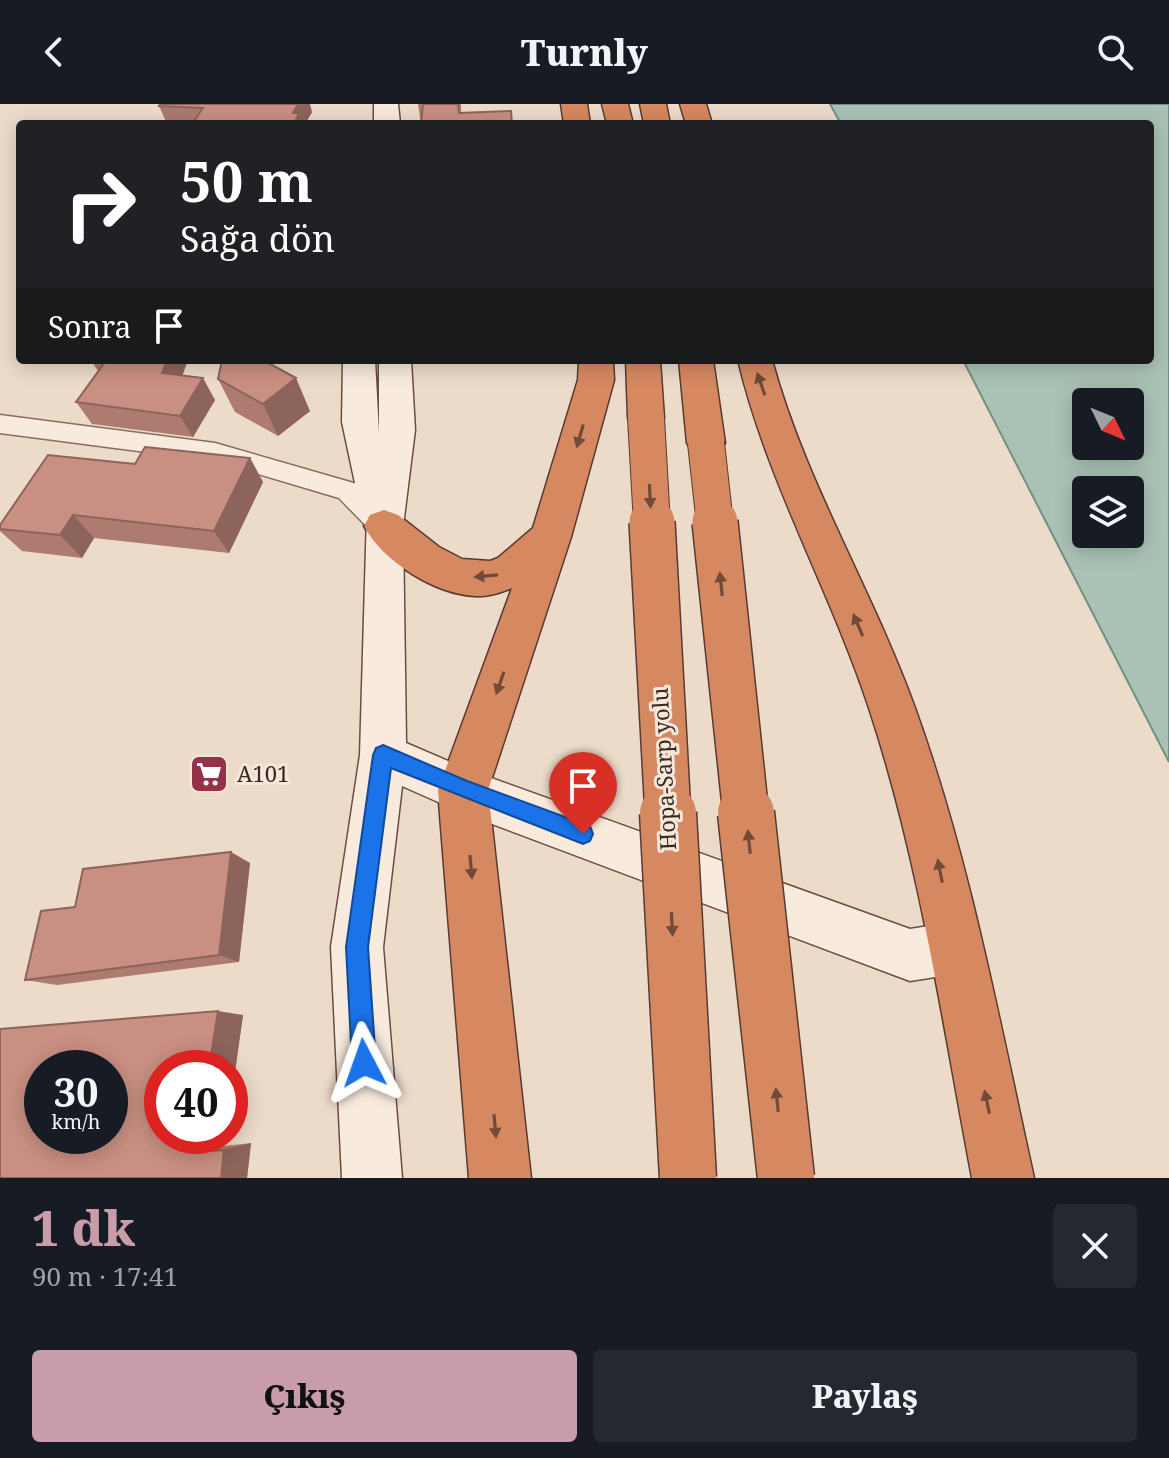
<!DOCTYPE html>
<html lang="tr">
<meta charset="utf-8">
<style>
:root{--surface:#171b24;--page:#242831;--text:#f1f3f6;--muted:#9ea1a6;--accent:#c89ca8}
body{margin:0;font-family:"Noto Serif",serif;background:var(--page);color:var(--text);height:100vh;display:flex;flex-direction:column;font-size:30px;white-space:nowrap}
*{box-sizing:border-box;margin:0}
p{font-size:26px;color:var(--muted)}
.icon{flex:none;width:44px;height:44px;fill:none;stroke:currentColor;stroke-width:2;stroke-linecap:round;stroke-linejoin:round}
.map{position:relative;height:1074px;overflow:hidden}
.side{display:flex;flex-direction:column;background:var(--surface);flex:1}
.side>*{flex:none}
.top-card{position:absolute;left:16px;top:16px;width:1138px;height:244px;border-radius:8px;box-shadow:0 4px 20px #0003;background:#202124;color:#fff;overflow:hidden}
.needle{width:52px;rotate:133deg}
.tools{position:absolute;left:1072px;top:284px;display:grid;gap:16px}
.tools a{display:grid;place-items:center;width:72px;height:72px;border-radius:8px;background:var(--surface);box-shadow:0 4px 20px #0003;font-size:40px}
.speed{position:absolute;left:24px;top:946px;display:flex;gap:16px;font-size:40px;font-weight:700;text-align:center}
.speed>*{display:grid;place-content:center;width:104px;height:104px;border-radius:50%;background:var(--surface);box-shadow:0 4px 20px #0003;line-height:1}
.speed small{font-size:20px;font-weight:400}
.speed .limit{border:12px solid #d22;background:#fff;color:#111}
.pin{position:absolute;display:grid;place-items:center;width:68px;height:68px;color:#fff;margin:-82px -34px;border-radius:50% 50% 50% 0;rotate:-45deg;box-shadow:0 0 8px #0007}
.pin .icon{rotate:45deg}
.me{position:absolute;width:88px;margin:-44px;rotate:356deg;stroke-linejoin:round;filter:drop-shadow(0 0 6px #0008)}
.turn{display:flex;align-items:center;gap:28px;height:168px;padding:0 32px;font-size:36px}
.turn .icon{width:104px;height:104px;stroke-width:2.5}
.turn b{display:block;font-size:56px;line-height:68px}
.then{display:flex;align-items:center;height:76px;padding:0 32px;background:#0003;gap:16px;font-size:30px}
.round{display:grid;place-items:center;flex:none;width:84px;height:84px;border-radius:8px;background:var(--page)}
.headline{display:flex;align-items:center;justify-content:space-between;height:136px;padding:0 32px}
h1{font-size:48px;font-weight:800;line-height:60px;color:var(--accent)}
.cta{display:flex;gap:16px;margin-top:auto;padding:16px 32px}
.cta a{flex:1;height:92px;border-radius:8px;background:var(--accent);color:#111;font-size:32px;font-weight:800;line-height:92px;text-align:center}
.cta a+a{background:var(--page);color:var(--text)}
header{display:flex;justify-content:space-between;align-items:center;height:104px;padding:0 32px;background:var(--surface);font-size:36px;font-weight:800}
.map>svg:first-child{display:block}
</style>
<header><svg class="icon" aria-label="back" viewBox="0 0 24 24"><path d="M15 5l-7 7 7 7"/></svg>Turnly<svg class="icon" aria-label="search" viewBox="0 0 24 24"><circle cx="10" cy="10" r="6"/><path d="M15 15l6 6"/></svg></header>
<div class="map">
<svg width="1169" height="1074" viewBox="0 0 1169 1074">
<rect width="100%" height="100%" fill="#eddbca"/>
<path fill="#aac2b5" stroke="#719081" stroke-width="2" fill-rule="evenodd" d="M830 0H1169V658L963 256H1150V20H841ZM1086 298H1130V342H1086ZM1086 386H1130V430H1086Z"/>
<g fill="none" stroke-linecap="round" stroke-linejoin="round">
<g stroke="#896c5f" stroke-width="3">
<polygon id="street" points="0,311 215,339 357,380 398,422 394,430 384,433 374,430 339,394 215,357 0,329"/>
</g>
<g stroke="#6b4d42" stroke-width="3">
<g id="secondary">
<polygon points="374,0 398,0 400,20 374,20"/>
<polygon points="343,256 375,256 379,329 379,256 411,256 415,326 403,422 406,639 469,666 910,825 954,818 972,826 980,844 972,862 954,870 910,877 463,709 402,682 383,843 402,1074 342,1074 331,843 360,651 367,409 359,398 342,318"/>
</g>
</g>
<g stroke="#573b33" stroke-width="3">
<g id="highway">
<polygon points="561,0 587,0 590,20 564,20"/>
<polygon points="602,0 628,0 633,20 607,20"/>
<polygon points="640,0 666,0 670,20 644,20"/>
<polygon points="680,0 706,0 712,20 686,20"/>
<path d="M579 256H613L614 276 571 433 488 686 531 1074H469L438 686 512 484C500 489 488 493 475 492 435 490 382 457 364 422L370 411 384 406 398 411 439 443 462 455 490 457 498 454 533 424 578 276Z"/>
<polygon points="626,256 660,256 664,314 659,323 646,327 633,323 628,314"/>
<polygon points="679,256 713,256 725,339 719,349 706,353 693,349 687,339"/>
<path d="M738 256H772C805 378 872 485 915 604 970 756 999 916 1034 1074H972C942 916 919 754 868 601 829 484 767 377 738 256Z"/>
</g>
</g>
<use href="#street" fill="#f8eadd" fill-rule="evenodd"/>
<use href="#secondary" fill="#f8eadd" fill-rule="evenodd"/>
<use href="#highway" fill="#d68861" fill-rule="evenodd"/>
<g stroke="#573b33" stroke-width="38" stroke-linecap="butt">
<g id="highway-bridge-far2">
<polyline points="646,314 652,420"/>
<polyline points="706,339 715,420"/>
</g>
</g>
<g stroke="#573b33" stroke-width="48" stroke-linecap="butt">
<g id="highway-bridge-far1">
<polyline points="652,418 668,711"/>
<polyline points="715,418 746,711"/>
</g>
</g>
<g stroke="#573b33" stroke-width="59" stroke-linecap="butt">
<g id="highway-bridge">
<polyline points="668,709 688,1074"/>
<polyline points="746,709 786,1074"/>
</g>
</g>
<use href="#highway-bridge-far2" stroke="#d68861" stroke-width="36"/>
<use href="#highway-bridge-far1" stroke="#d68861" stroke-width="45"/>
<use href="#highway-bridge" stroke="#d68861" stroke-width="56"/>
</g>
<g fill="#ad7b70">
<polygon points="418,0 461,0 461,9 511,7 512,20 421,20"/>
<polygon points="159,2 312,8 305,20 167,20"/>
<polygon points="93,256 188,256 182,272 215,296 193,333 92,320 76,298 98,267 92,258"/>
<polygon points="222,256 295,256 267,258 310,307 278,332 235,308 218,275"/>
<polygon points="250,354 263,378 229,449 94,434 82,454 22,447 0,427 0,421 135,360"/>
<polygon points="250,759 239,858 57,881 25,876 75,803"/>
<polygon points="243,911 230,1003 230,964 224,1042 251,1039 247,1074 0,1074"/>
</g>
<g fill="#8d645b">
<polygon points="298,0 310,0 312,8 305,20 294,20 293,9"/>
<polygon points="167,256 188,256 175,291 162,269"/>
<polygon points="203,274 215,296 193,333 180,312"/>
<polygon points="296,274 310,307 278,332 263,300"/>
<polygon points="250,354 263,378 229,449 214,427"/>
<polygon points="73,411 94,434 82,454 60,431"/>
<polygon points="231,748 250,759 239,858 219,851"/>
<polygon points="218,907 243,911 230,1003 230,964 209,964"/>
<polygon points="198,1032 226,1032 224,1042 196,1048"/>
<polygon points="251,1039 247,1074 221,1074 224,1046"/>
</g>
<g fill="#c98f82" stroke="#8d645b" stroke-width="2" fill-rule="evenodd">
<polygon points="160,0 298,0 293,9 299,9 294,20 192,20 203,4 159,2"/>
<polygon points="423,0 458,0 459,9 511,7 512,20 421,20"/>
<polygon points="93,256 167,256 162,269 203,274 180,312 76,298 105,258 92,258"/>
<polygon points="222,256 263,256 296,274 263,300 218,275"/>
<polygon points="145,343 250,354 214,427 73,411 60,431 0,425 0,421 48,351 135,360"/>
<polygon points="231,748 219,851 25,876 41,807 75,803 83,765"/>
<path d="M218 907 209 964H162V1032H198L196 1048 224 1046 221 1074H0V925ZM42 964H110V1032H42Z"/>
</g>
<defs><path id="oneway-solid" d="M-6-.8H1V-3.2L6.5 0L1 3.2V.8H-6Z" transform="scale(2)"/></defs>
<g fill="#714a38">
<use href="#oneway-solid" transform="translate(761 280) rotate(-109)"/>
<use href="#oneway-solid" transform="translate(580 332) rotate(106)"/>
<use href="#oneway-solid" transform="translate(650 392) rotate(87)"/>
<use href="#oneway-solid" transform="translate(486 472) rotate(175)"/>
<use href="#oneway-solid" transform="translate(721 480) rotate(-96)"/>
<use href="#oneway-solid" transform="translate(858 521) rotate(-113)"/>
<use href="#oneway-solid" transform="translate(500 579) rotate(109)"/>
<use href="#oneway-solid" transform="translate(749 738) rotate(-96)"/>
<use href="#oneway-solid" transform="translate(471 763) rotate(85)"/>
<use href="#oneway-solid" transform="translate(940 767) rotate(-101)"/>
<use href="#oneway-solid" transform="translate(672 820) rotate(87)"/>
<use href="#oneway-solid" transform="translate(777 996) rotate(-96)"/>
<use href="#oneway-solid" transform="translate(987 998) rotate(-102)"/>
<use href="#oneway-solid" transform="translate(495 1022) rotate(85)"/>
</g>
<polygon fill="#1a73e8" stroke="#114b97" stroke-width="2" points="383,641 467,677 590,722 593,730 590,737 583,740 391,664 368,843 376,959 373,967 364,971 356,967 352,959 346,843 373,651 376,644"/>
<defs>
<g id="supermarket-square" transform="scale(2)"><rect x="-9" y="-9" width="18" height="18" rx="4" fill="#953249" stroke="#f5e7d9"/><path d="M-6-5.5h2.5l.6 2H6L4.5 2H-2.5L-4.4-4H-6ZM-1.5 3.2a1.3 1.3 0 1 0 .1 0ZM3 3.2a1.3 1.3 0 1 0 .1 0Z" fill="#fff"/></g>
</defs>
<g fill-rule="evenodd">
<use href="#supermarket-square" x="209" y="670"/>
</g>
<g text-anchor="middle" stroke-width="6" stroke-linejoin="round" paint-order="stroke">
<g font-size="22" fill="#3a2822" stroke="#f5e7d9">
<text transform="translate(664 665) rotate(-93)" y="8">Hopa-Sarp yolu</text>
</g>
<g font-size="22" fill="#3a2822" stroke="#f5e7d9" text-anchor="start">
<text x="237" y="678">A101</text>
</g>
</g>
</svg>
<div class="tools">
<a><svg class="needle" viewBox="-14 -14 28 28"><path d="M0-13l5 13h-10z" fill="#e53935"/><path d="M0 13l5-13h-10z" fill="#9ea1a6"/></svg></a>
<a><svg class="icon" aria-label="layers" viewBox="0 0 24 24"><path d="M12 4l9 5-9 5-9-5zM3 14l9 5 9-5"/></svg></a>
</div>
<div class="speed"><div>30<small>km/h</small></div><div class="limit">40</div></div>
<div class="pin" style="left:583px;top:730px;background:#d93025"><svg class="icon" aria-label="arrive" viewBox="0 0 24 24"><path d="M6 21V4h12l-3 4 3 4H6"/></svg></div>
<svg class="me" style="left:364px;top:959px" viewBox="-20 -20 40 40"><path d="M0-17L14 15 0 8-14 15z" fill="#1a73e8" stroke="#fff" stroke-width="4"/></svg>
<div class="top-card">
<div class="turn"><svg class="icon" aria-label="right" viewBox="0 0 24 24"><path d="M7 20v-9h11M14 6l5 5-5 5"/></svg><div><b>50 m</b>Sağa dön</div></div>
<div class="then">Sonra<svg class="icon" aria-label="arrive" viewBox="0 0 24 24"><path d="M6 21V4h12l-3 4 3 4H6"/></svg></div>
</div>
</div>
<section class="side">
<div class="headline"><div><h1>1 dk</h1><p>90 m · 17:41</p></div><a class="round"><svg class="icon" aria-label="close" viewBox="0 0 24 24"><path d="M6 6l12 12M18 6L6 18"/></svg></a></div>
<div class="cta"><a>Çıkış</a><a>Paylaş</a></div>
</section>
